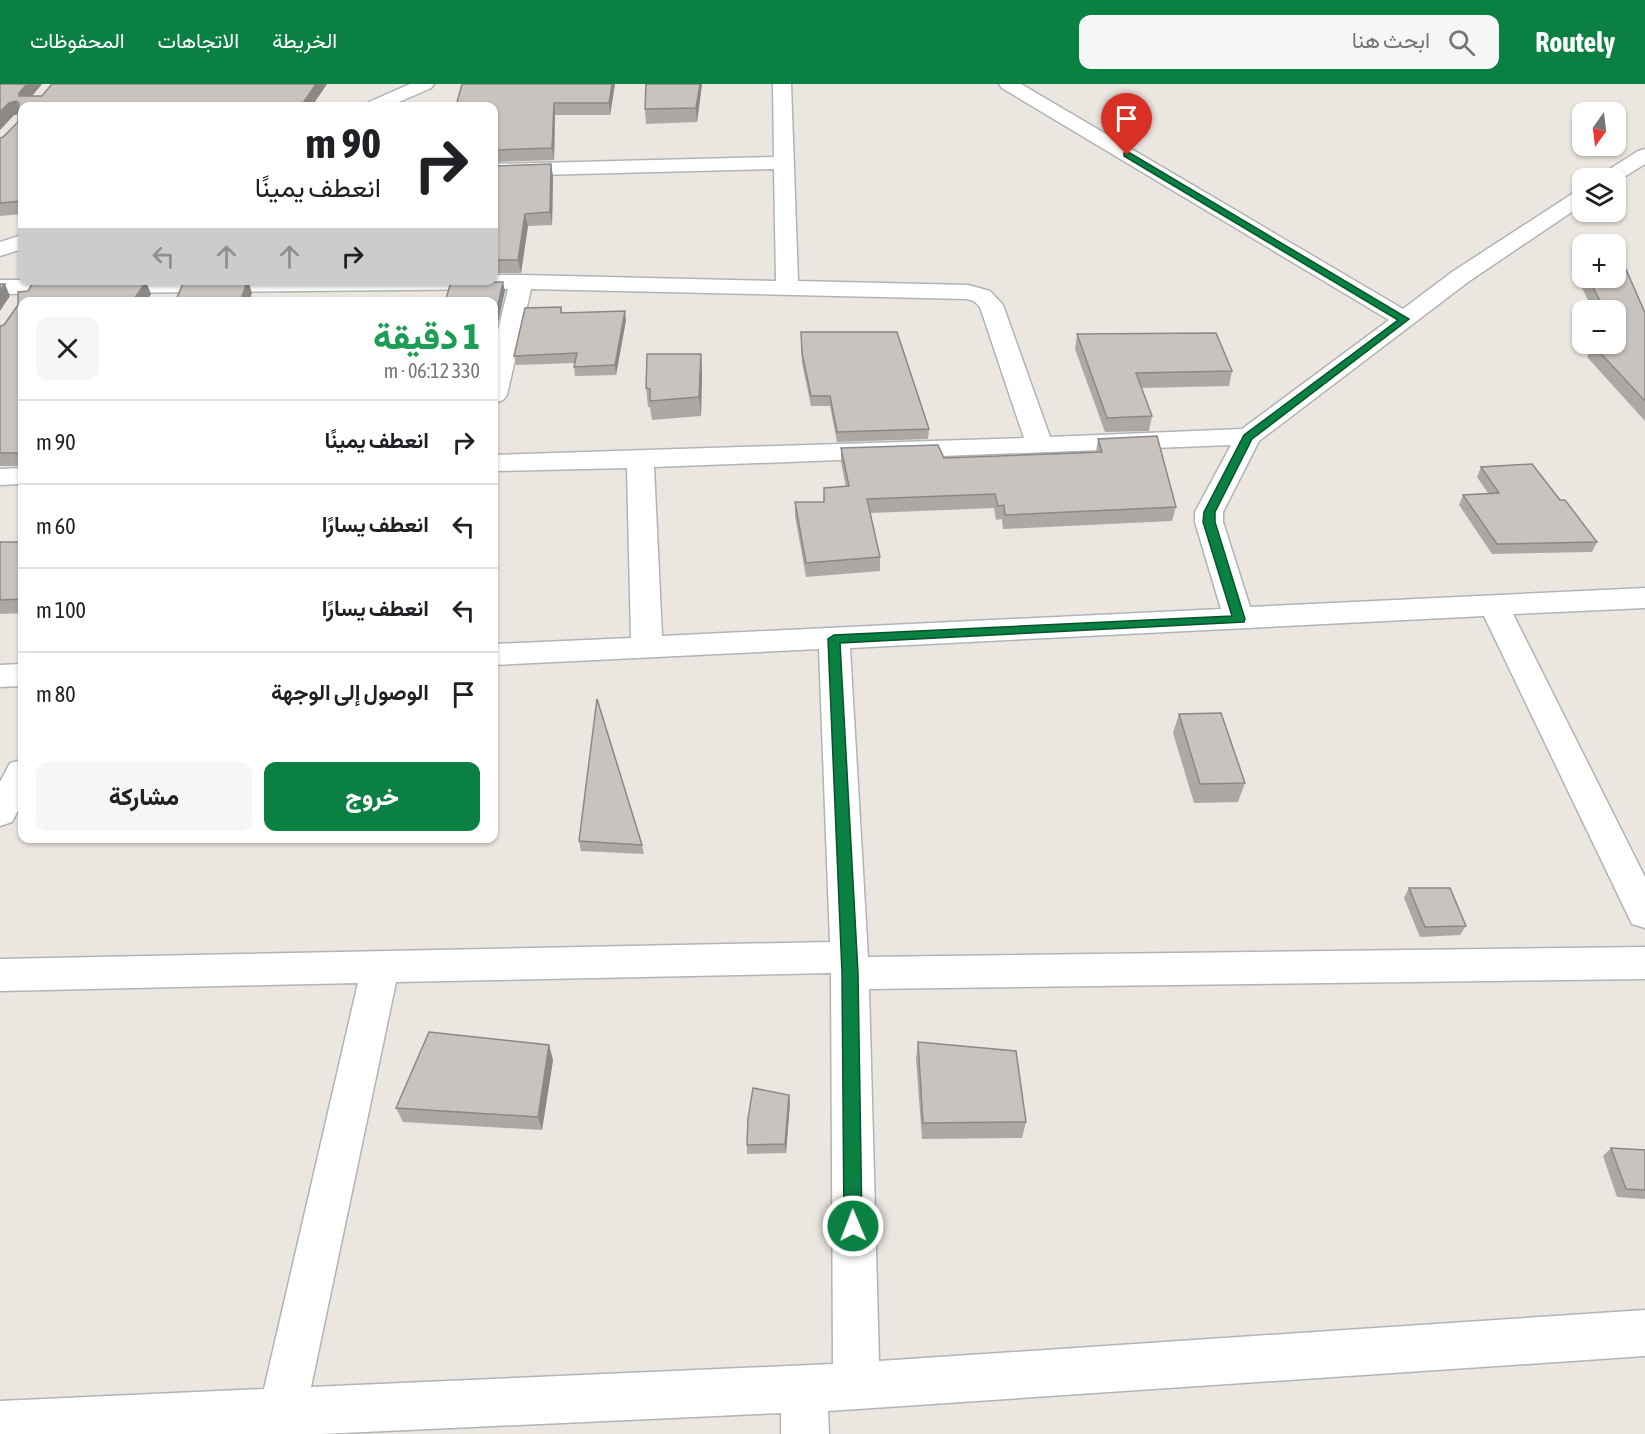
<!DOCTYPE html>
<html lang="ar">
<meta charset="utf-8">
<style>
:root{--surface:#fff;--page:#f6f6f6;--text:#202124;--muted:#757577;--line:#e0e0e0;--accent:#0b8043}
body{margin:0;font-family:"Asap Condensed",Vazirmatn,sans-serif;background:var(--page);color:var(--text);direction:rtl;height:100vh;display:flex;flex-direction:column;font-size:22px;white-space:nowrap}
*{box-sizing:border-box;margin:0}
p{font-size:20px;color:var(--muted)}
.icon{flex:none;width:33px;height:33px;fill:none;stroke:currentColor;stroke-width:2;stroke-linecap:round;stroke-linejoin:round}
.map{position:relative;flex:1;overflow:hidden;direction:ltr}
.drawer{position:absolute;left:18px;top:213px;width:480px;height:546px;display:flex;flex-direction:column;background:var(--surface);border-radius:12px;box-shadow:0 2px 4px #0004;direction:rtl}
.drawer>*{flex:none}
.hud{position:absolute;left:18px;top:18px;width:480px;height:183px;border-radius:12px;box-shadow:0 2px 4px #0004;direction:rtl;background:#fff;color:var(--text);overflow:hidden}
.needle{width:39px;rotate:194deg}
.tools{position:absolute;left:1572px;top:18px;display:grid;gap:12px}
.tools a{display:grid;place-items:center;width:54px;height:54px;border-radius:12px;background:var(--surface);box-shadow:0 2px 4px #0004;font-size:30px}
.pin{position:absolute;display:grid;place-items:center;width:51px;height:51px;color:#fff;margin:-62px -26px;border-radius:50% 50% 50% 0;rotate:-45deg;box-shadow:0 0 6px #0007}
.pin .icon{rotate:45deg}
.me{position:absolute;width:66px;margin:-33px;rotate:359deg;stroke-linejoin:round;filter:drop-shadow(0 0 4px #0008)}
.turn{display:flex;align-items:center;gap:21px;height:126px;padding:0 18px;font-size:27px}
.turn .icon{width:78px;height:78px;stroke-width:2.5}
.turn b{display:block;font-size:42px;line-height:51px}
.lanes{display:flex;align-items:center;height:57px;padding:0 18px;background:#0003;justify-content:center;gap:30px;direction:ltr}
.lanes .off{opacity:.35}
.round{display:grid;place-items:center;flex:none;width:63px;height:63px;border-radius:12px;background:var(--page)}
.summary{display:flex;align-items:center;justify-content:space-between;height:102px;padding:0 18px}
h1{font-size:36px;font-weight:800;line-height:45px;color:#1e9e55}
.cta{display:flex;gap:12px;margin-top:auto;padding:12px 18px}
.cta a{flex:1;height:69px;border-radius:12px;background:var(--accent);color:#fff;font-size:24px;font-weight:800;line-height:69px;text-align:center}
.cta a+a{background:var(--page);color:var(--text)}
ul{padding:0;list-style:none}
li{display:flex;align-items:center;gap:18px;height:84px;padding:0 18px;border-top:2px solid var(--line)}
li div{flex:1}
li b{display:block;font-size:22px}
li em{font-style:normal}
header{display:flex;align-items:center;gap:36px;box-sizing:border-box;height:84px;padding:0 30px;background:var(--accent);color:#fff}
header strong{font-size:28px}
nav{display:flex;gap:33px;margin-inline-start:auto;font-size:21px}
.search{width:420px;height:54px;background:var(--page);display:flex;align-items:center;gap:15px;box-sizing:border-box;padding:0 21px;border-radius:12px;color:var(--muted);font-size:22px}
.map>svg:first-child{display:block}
</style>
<header>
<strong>Routely</strong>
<div class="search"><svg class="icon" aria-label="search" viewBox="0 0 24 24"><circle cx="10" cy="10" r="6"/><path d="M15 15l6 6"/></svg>ابحث هنا</div>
<nav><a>الخريطة</a><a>الاتجاهات</a><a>المحفوظات</a></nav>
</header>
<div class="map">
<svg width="1645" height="1350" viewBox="0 0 1645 1350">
<rect width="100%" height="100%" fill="#ebe6df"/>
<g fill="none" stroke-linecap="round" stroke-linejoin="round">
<g stroke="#b0b4b7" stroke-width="3">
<g id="street">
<polygon points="410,0 434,0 431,4 390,22 367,22 369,18"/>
<path d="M773 0H791L798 197 968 201 990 207 1003 221 1050 353 1242 345 1389 236 1002 4 999 0H1021L1403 225 1452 188 1575 108 1582 106V121L1468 198 1259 357 1223 428V438L1250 523 1645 504V524L1513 530 1645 793V844L1632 840 1484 532 850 564 868 873 1645 863V895L869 905 879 1277 1645 1226V1272L828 1327 829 1350H781V1329L321 1350H0V1317L264 1305 358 899 0 907V875L830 858 819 565 494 581V560L631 554 627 384 494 387V371L1024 354 980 223 974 217 967 215 531 205 507 311 503 316 494 319V263L508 205 0 210V196H494V191H521L776 197 774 85 494 92V80L774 73ZM1231 361 1195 428V438L1221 525 662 552 654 383ZM831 889 833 1280 311 1303 396 898Z"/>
<polygon points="1645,65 1645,80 1616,98 1616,94 1599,94 1602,90 1638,67"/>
<polygon points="22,151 22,165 0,172 0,158"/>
<polygon points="22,384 22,400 0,401 0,385"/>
<polygon points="22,580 22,602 0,603 0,581"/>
<polygon points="22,676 22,719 12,738 0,742 0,698 10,679"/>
</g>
</g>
<use href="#street" fill="#fff" fill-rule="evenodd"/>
</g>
<g fill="#aca8a4">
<polygon points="0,0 42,0 32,12 42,12 52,0 327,0 312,22 22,22 22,130 0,132 0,54 3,53 18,38 19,30 14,31 0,46"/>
<polygon points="462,0 615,0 610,31 555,31 554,76 494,78 494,22"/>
<polygon points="702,0 697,38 646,40 645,25"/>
<polygon points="551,80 553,93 552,141 528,142 521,189 494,189 494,190 494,82"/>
<polygon points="1582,180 1582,194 1616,194 1645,229 1645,337 1587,273 1593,261 1611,261 1610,260 1616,260 1616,226 1593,226 1576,192"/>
<polygon points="146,198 151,210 146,218 22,218 22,382 0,382 0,242 4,241 18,221 18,208 28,207 33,199"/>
<polygon points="561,223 562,229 626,236 616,291 575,292 574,283 575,279 516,281 514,272"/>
<polygon points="801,248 929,345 928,355 837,358 830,322 811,322 802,279"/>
<polygon points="1077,250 1232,287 1229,302 1142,304 1152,332 1149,347 1105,348 1075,265"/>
<polygon points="701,270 702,289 701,332 652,336 650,323 648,323 646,304"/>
<polygon points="1098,355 1176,423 1172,437 1003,445 1002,435 996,436 994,424 870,429 880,473 880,487 806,493 795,432 795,418 824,418 846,403 841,378 841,364 944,374 1096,368"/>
<polygon points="1481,383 1560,416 1597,458 1592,468 1492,470 1459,421 1463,411 1488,409 1477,393"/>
<polygon points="0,458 22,458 22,529 0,530"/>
<polygon points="1179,630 1245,699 1238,718 1194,719 1173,649"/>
<polygon points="579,757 642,761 644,770 581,767"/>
<polygon points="1409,804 1466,842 1460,851 1420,853 1404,814"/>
<polygon points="918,958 1026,1038 1022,1054 922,1055 916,975"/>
<polygon points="549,961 553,976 542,1046 403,1038 396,1024"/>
<polygon points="790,1019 786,1069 747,1070 747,1061"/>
<polygon points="1611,1064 1645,1066 1645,1115 1617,1113 1603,1072"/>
</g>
<g fill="#8c8886">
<polygon points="27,0 42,0 24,21 19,12 19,9"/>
<polygon points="316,0 327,0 312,22 301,22"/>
<polygon points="612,0 615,0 610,31 609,19"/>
<polygon points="700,0 702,0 697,38 696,24"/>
<polygon points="16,17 21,29 14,31 0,46 0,28 9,19"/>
<polygon points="554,19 555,31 554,76 552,64"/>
<polygon points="551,80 553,93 552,141 550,128"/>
<polygon points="525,130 528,142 521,189 518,176"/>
<polygon points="248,196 252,209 249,218 242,218 241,215"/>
<polygon points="146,198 151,210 146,218 132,218"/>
<polygon points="503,198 505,207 494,256 494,239"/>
<polygon points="5,200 10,212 0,227 0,206"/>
<polygon points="625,227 626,236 616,291 615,281"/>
<polygon points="701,270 702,289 701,332 699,313"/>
<polygon points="549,961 553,976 542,1046 538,1033"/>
<polygon points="789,1011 790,1019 786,1069 785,1060"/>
</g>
<g fill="#c8c3bf" stroke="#8c8886" stroke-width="1.5">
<polygon points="0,0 27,0 19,9 19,12 42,12 52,0 316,0 301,22 22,22 22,117 0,119 0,54 3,53 18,38 19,19 16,17 9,19 0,28"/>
<polygon points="462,0 612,0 609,19 554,19 552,64 494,66 494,22 456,22"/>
<polygon points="646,0 700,0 696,24 645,25"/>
<polygon points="551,80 550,128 525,130 518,176 494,176 494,82"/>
<polygon points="1616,182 1625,183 1645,229 1645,317 1593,261 1624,262 1616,246 1616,226 1605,226 1588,194 1616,194"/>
<polygon points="248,196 241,215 246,215 245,218 175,218 184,197"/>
<polygon points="146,198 132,218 22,218 22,370 15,369 0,369 0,242 4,241 18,221 18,208 28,207 33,199"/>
<polygon points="451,198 503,198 494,239 494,218 445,218"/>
<polygon points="0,200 5,200 0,206"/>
<polygon points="561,223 561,229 625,227 615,281 574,283 577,269 514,272 525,224"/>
<polygon points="801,248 897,248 929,345 837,348 830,312 811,312 802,269"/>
<polygon points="1216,249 1232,287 1136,289 1152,332 1107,334 1077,250"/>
<polygon points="647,270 701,270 699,313 650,317 650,305 646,304"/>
<polygon points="1157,352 1176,423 1005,431 1004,421 998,422 995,410 867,415 880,473 806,479 795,418 824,418 824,404 849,402 841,364 938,361 944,374 1102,368 1098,355"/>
<polygon points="1532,380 1560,416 1565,416 1597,458 1497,460 1463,411 1499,409 1481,383"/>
<polygon points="0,458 22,458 22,515 0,516"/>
<polygon points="597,615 642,761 579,757"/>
<polygon points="1221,629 1245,699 1200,700 1179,630"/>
<polygon points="1409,804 1450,804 1466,842 1425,843"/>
<polygon points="429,948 549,961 538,1033 396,1024"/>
<polygon points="918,958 1016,967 1026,1038 923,1039"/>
<polygon points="753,1004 789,1011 785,1060 747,1061 748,1035"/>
<polygon points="1611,1064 1645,1066 1645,1106 1626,1105"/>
</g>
<polygon fill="#0b8043" stroke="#07532c" stroke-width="1.5" points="1124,69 1130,69 1409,235 1252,355 1215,428 1215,438 1245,535 1244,538 840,559 858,889 862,1142 860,1148 853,1150 847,1148 844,1142 842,889 828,555 834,551 1232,532 1203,438 1204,428 1244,351 1398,236 1124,72"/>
</svg>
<div class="tools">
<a><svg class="needle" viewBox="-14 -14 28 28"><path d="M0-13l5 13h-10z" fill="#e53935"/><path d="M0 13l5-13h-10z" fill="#757577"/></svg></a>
<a><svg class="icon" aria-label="layers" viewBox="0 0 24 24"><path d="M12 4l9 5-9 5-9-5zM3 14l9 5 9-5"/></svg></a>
<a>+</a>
<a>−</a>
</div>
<div class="pin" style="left:1127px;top:71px;background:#d93025"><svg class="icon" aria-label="arrive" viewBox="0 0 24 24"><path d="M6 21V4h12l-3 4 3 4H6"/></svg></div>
<svg class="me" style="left:853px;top:1142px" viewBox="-20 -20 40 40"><circle r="17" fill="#0b8043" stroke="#fff" stroke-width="3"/><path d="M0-11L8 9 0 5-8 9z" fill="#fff"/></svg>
<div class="hud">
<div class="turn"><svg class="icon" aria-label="right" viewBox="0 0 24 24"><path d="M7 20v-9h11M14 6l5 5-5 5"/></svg><div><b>90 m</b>انعطف يمينًا</div></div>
<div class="lanes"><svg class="icon off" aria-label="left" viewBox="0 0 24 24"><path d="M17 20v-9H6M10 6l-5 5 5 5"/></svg><svg class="icon off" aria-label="ahead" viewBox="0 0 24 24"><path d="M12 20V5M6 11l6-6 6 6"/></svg><svg class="icon off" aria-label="ahead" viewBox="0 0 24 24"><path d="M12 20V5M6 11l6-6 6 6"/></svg><svg class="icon" aria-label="right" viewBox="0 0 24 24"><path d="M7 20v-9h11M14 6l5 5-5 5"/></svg></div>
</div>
<section class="drawer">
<div class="summary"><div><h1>1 دقيقة</h1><p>330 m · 06:12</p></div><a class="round"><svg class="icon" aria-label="close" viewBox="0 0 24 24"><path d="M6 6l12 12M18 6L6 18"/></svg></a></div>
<ul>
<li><svg class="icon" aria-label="right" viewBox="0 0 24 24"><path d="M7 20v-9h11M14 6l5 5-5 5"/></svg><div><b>انعطف يمينًا</b></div><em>90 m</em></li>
<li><svg class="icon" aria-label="left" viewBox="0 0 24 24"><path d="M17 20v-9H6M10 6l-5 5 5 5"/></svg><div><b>انعطف يسارًا</b></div><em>60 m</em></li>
<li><svg class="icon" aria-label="left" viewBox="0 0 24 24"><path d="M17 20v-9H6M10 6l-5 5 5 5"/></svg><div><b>انعطف يسارًا</b></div><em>100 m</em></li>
<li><svg class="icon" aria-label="arrive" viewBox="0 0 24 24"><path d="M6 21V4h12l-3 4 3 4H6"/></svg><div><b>الوصول إلى الوجهة</b></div><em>80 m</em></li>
</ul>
<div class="cta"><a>خروج</a><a>مشاركة</a></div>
</section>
</div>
